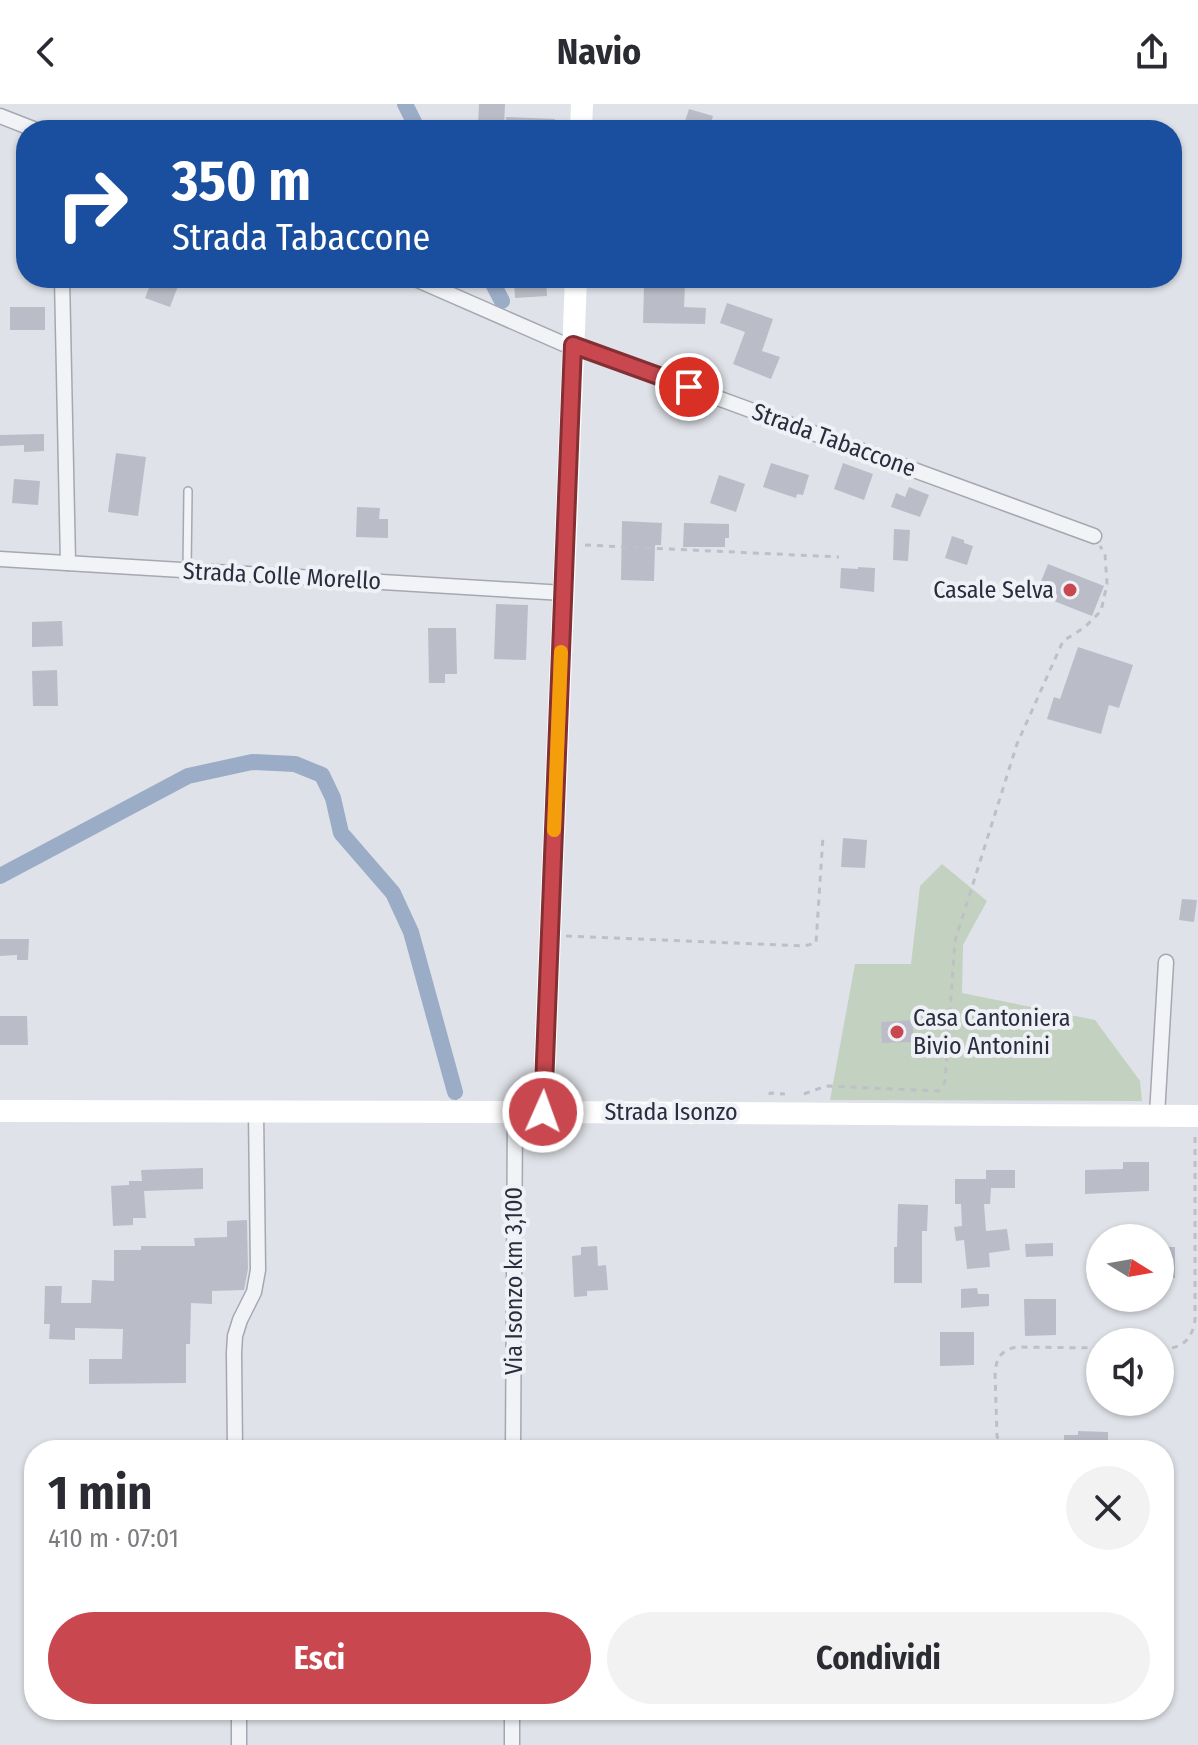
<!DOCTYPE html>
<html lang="it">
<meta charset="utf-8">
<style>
:root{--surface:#fff;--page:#f2f2f3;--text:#2b2b33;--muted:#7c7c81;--accent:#c9484f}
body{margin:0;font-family:"Fira Sans Condensed",sans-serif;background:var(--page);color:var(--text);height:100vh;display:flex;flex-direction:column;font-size:30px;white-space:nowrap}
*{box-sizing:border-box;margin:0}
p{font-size:26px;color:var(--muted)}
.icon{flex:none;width:44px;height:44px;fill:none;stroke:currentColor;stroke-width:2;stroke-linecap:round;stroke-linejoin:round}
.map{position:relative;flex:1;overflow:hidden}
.panel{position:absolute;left:24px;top:1336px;width:1150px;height:280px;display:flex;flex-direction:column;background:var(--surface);border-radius:32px;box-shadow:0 2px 6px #0004}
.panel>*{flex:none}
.top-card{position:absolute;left:16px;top:16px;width:1166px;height:168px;border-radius:32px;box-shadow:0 2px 6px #0004;background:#1a4fa0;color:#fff;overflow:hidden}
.needle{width:52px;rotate:101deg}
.buttons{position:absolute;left:1086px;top:1120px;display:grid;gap:16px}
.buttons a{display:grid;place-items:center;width:88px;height:88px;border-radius:50%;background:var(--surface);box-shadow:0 2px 6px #0004;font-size:40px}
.pin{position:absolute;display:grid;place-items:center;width:68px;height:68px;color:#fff;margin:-34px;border:4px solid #fff;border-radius:50%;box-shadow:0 2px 8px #0007}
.me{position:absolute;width:88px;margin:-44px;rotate:2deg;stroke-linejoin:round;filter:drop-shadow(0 0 6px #0008)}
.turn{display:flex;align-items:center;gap:28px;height:168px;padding:0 24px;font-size:36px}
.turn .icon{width:104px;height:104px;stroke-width:2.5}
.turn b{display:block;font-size:56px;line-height:68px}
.round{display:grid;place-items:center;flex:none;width:84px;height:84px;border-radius:42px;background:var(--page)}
.headline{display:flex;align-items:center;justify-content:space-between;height:136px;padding:0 24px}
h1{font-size:48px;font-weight:700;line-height:60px}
.action{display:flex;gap:16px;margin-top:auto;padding:16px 24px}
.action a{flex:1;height:92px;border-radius:48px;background:var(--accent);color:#fff;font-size:32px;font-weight:700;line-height:92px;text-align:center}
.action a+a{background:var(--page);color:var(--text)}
header{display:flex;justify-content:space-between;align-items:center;height:104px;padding:0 24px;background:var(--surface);font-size:36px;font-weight:700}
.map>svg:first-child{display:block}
</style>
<header><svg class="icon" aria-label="back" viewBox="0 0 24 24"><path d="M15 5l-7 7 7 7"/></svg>Navio<svg class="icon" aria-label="share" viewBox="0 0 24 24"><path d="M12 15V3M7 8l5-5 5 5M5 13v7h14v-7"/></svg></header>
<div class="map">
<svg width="1198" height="1641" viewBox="0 0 1198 1641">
<rect width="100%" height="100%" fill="#dfe2e8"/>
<polygon fill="#c3d1c1" points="942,760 987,797 963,841 962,889 1095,916 1140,977 1142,997 830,996 855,860 911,860 920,782"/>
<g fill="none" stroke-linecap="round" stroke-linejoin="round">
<g stroke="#9bacc7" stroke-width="16">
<polyline points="405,0 418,26"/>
<polyline points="490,174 502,197"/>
<polyline points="0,772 188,672 252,658 295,660 322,671 333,694 341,729 393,789 411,828 455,988"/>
</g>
</g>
<g fill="#babdc7">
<polygon points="479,0 505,0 504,23 478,22"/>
<polygon points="689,5 713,12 709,26 682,26"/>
<polygon points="506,13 555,15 555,26 506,26"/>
<polygon points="153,174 178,182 170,203 145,194"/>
<polygon points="514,174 546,174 547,192 515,194"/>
<polygon points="672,179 685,180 684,203 706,204 705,220 643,219 644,183 672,184"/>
<polygon points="727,199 773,215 762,247 780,253 771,275 733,260 745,228 720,219"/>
<rect x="10" y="203" width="35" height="23"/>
<polygon points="44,330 44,347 24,348 24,341 0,342 0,331"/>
<polygon points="116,349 146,353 138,412 108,408"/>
<polygon points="771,359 809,371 803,391 797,390 796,394 763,383"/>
<polygon points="843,359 873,370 864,396 834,385"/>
<polygon points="719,371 745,380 736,408 710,399"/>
<polygon points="14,375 40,377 38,401 12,399"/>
<polygon points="909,383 929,391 920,413 891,403 896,389 905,393"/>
<polygon points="357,403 380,404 379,415 388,415 388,434 356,433"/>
<polygon points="622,417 662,419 661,441 655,441 654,477 621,476"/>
<polygon points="684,419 729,420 729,434 725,434 725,443 683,443"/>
<polygon points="894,425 910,426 908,457 893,456"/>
<polygon points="952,432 964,436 964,439 973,442 967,461 945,454"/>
<polygon points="1048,460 1104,482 1092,512 1036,490"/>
<polygon points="858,463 875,464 874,488 840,484 841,464 858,465"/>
<polygon points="496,500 528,501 526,556 494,555"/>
<polygon points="62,517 63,542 32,543 32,518"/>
<polygon points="428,524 456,524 457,570 445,570 445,579 429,579"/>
<polygon points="1078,543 1133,561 1119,604 1109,601 1101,630 1047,615 1054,593 1060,595"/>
<polygon points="57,566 58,602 33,602 32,567"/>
<polygon points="843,734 867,736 865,764 841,763"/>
<polygon points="1182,795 1197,796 1194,818 1179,816"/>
<polygon points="0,835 29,835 28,856 17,856 17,851 0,852"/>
<polygon points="0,912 27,912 28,941 0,941"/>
<polygon points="913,916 913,938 882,939 881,918"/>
<polygon points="1123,1058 1149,1058 1149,1087 1085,1090 1085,1066 1123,1065"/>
<polygon points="203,1064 203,1085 144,1087 146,1114 133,1114 133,1121 113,1122 111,1082 129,1081 129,1077 142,1077 141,1066"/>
<polygon points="986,1066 1015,1066 1015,1084 991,1084 990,1100 984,1100 986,1127 1007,1125 1010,1146 989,1149 990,1163 967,1165 964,1136 956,1137 954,1123 962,1122 961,1100 955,1100 955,1075 986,1075"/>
<polygon points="898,1100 928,1101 927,1127 922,1127 922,1179 894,1179 894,1143 897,1143"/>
<polygon points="247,1116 248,1165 244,1186 212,1187 212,1200 191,1199 190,1240 186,1240 186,1279 89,1280 89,1255 122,1255 123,1225 75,1224 75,1236 49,1235 50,1220 44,1220 45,1182 62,1182 61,1199 91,1199 92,1176 114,1177 114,1146 141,1146 141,1142 195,1142 194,1134 227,1133 227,1117"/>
<polygon points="1053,1139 1053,1152 1026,1153 1025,1140"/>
<polygon points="597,1142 598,1162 606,1161 608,1186 587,1187 587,1192 574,1193 572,1152 581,1151 581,1143"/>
<rect x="1160" y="1143" width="15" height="31"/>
<polygon points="977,1184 978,1190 989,1190 989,1202 961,1204 961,1185"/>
<polygon points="1024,1195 1056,1195 1056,1231 1025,1232"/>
<polygon points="940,1228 974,1228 974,1261 940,1262"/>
<polygon points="1078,1327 1108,1328 1108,1346 1064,1346 1064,1331 1078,1331"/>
</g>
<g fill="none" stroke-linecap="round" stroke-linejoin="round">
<g stroke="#a5a8b2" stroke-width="10">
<polyline id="lane" points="187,467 188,387"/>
</g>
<g stroke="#a5a8b2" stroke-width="17">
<g id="street">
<polyline points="0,12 36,26"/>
<polyline points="62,174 68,459"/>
<polyline points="413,174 573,244"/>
<polyline points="573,241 1094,432"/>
<polyline points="0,455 564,489"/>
<polyline points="1157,1011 1166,858"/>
<polyline points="235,1346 234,1249 235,1232 240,1216 254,1188 258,1166 256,1007"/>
<polyline points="513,1346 515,1008"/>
<polyline points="239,1606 239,1641"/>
<polyline points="512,1641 512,1606"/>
</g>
</g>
<g stroke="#bec0c6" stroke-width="3" stroke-dasharray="6 6" stroke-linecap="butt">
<polyline points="585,441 839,453"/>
<polyline points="566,832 804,842 816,839 823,732"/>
<polyline points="804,990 826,982 939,987 945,978 955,837 1017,640 1063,537 1085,523 1101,507 1107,480 1105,450 1100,442"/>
<polyline points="770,991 770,989 785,990"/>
<path d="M1160 1245C1181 1245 1192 1237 1195 1216V1028"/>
<path d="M1002 1346 997 1332 995 1268C997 1253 1001 1246 1017 1243L1100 1244"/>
</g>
<use href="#lane" stroke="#f2f3f6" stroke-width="7"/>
<use href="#street" stroke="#f2f3f6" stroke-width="14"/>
<g stroke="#fff" stroke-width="22">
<polyline points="581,26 582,0"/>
<polyline points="0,1007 543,1008 1198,1012"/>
<polyline points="543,1008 576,174"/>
</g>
</g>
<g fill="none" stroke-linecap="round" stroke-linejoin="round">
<g stroke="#832f33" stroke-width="20">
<polyline id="route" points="543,1008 573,241 689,283"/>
</g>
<use href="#route" stroke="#c9484f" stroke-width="14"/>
<polyline stroke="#f59e0b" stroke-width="14" points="554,726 561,548"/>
</g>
<g fill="#c9484f" stroke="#eff1f6" stroke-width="3">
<circle cx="1070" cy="486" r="8"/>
<circle cx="897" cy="928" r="8"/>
</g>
<g text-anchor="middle" stroke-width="8" stroke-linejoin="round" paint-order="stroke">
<g font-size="24" fill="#292e3e" stroke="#eff1f6">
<text transform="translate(834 336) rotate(20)" y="8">Strada Tabaccone</text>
<text transform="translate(282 472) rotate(3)" y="8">Strada Colle Morello</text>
<text x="671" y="1016">Strada Isonzo</text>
<text transform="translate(514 1177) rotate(-90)" y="8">Via Isonzo km 3,100</text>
</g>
<g font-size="24" fill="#292e3e" stroke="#eff1f6" text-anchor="end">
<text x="1054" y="494">Casale Selva</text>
<text x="913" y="922" text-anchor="start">Casa Cantoniera<tspan x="913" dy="28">Bivio Antonini</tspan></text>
</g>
</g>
</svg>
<div class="buttons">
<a><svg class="needle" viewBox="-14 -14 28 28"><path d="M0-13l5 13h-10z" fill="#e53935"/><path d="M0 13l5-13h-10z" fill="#7c7c81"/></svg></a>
<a><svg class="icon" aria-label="sound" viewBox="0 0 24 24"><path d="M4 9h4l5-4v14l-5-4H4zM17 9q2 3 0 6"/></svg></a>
</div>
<div class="pin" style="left:689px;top:283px;background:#d93025"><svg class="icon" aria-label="arrive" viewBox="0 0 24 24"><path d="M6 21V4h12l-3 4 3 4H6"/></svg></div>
<svg class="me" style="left:543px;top:1008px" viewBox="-20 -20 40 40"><circle r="17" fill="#c9484f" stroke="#fff" stroke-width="3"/><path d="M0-11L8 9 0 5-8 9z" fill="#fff"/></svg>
<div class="top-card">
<div class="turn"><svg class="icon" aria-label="right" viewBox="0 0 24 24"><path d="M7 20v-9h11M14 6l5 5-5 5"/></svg><div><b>350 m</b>Strada Tabaccone</div></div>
</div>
<section class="panel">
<div class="headline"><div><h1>1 min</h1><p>410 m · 07:01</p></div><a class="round"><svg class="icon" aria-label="close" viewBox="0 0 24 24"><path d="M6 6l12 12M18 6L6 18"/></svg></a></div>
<div class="action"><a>Esci</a><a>Condividi</a></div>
</section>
</div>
